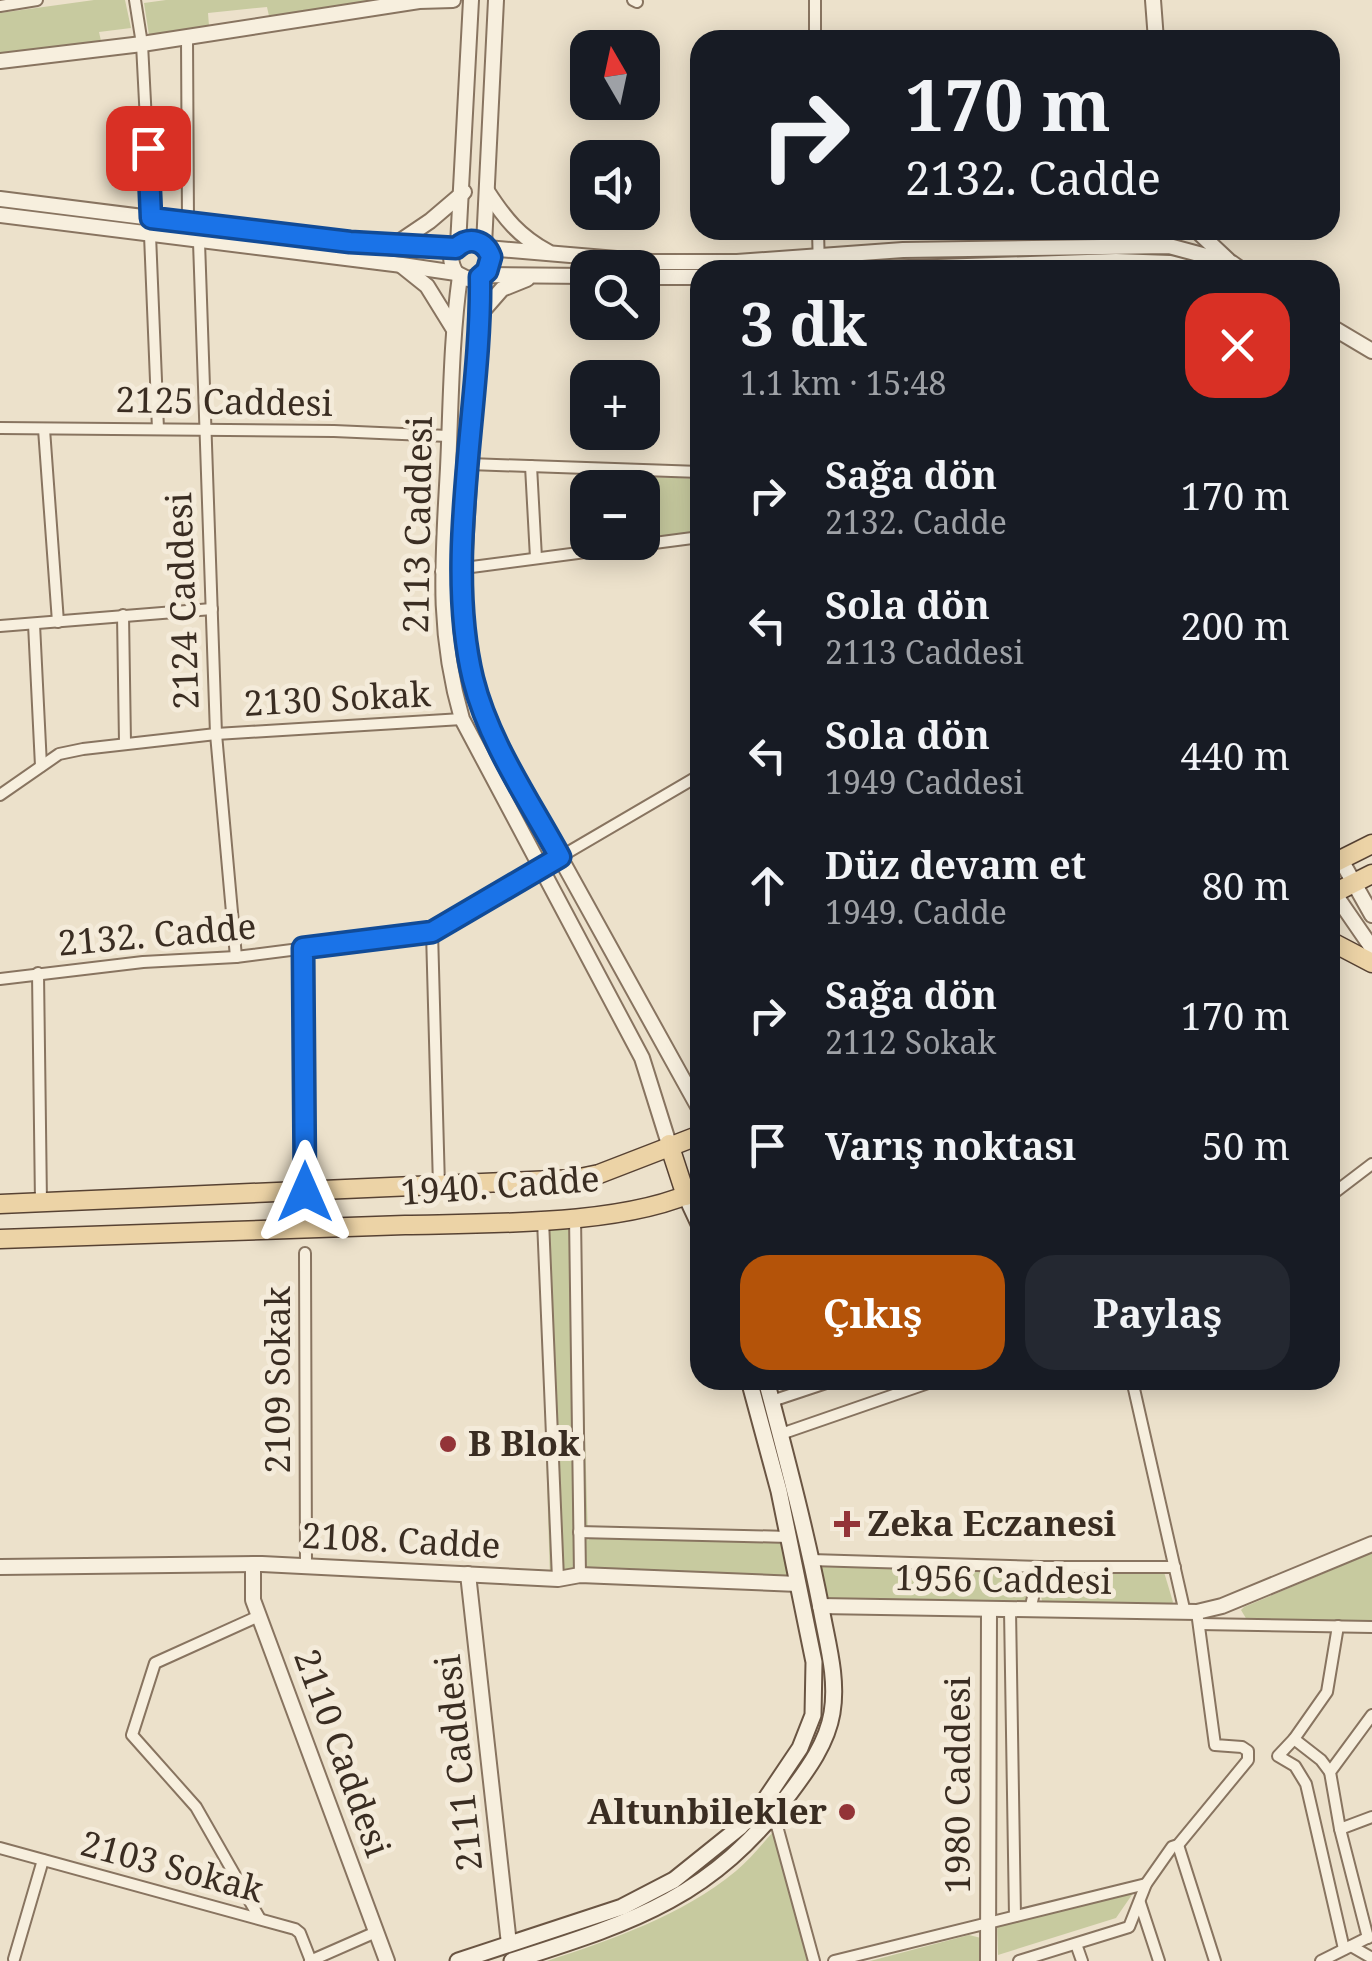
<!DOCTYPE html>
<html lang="tr">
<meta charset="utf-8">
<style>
:root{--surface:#171b24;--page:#242831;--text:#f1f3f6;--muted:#9ea1a6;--accent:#b45309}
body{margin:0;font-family:"Noto Serif",serif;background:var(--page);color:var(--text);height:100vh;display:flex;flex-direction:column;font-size:38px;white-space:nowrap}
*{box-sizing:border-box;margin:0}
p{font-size:32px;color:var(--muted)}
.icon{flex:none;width:55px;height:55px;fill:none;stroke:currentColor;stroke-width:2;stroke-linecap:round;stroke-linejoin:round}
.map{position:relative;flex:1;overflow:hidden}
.panel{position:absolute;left:690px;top:260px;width:650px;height:1130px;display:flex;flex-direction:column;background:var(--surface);border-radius:30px;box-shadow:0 5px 25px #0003}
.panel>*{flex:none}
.top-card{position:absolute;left:690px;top:30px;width:650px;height:210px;border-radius:30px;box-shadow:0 5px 25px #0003;background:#171b24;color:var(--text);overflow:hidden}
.needle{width:65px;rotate:351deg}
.controls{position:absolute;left:570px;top:30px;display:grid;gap:20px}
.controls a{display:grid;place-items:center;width:90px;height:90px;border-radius:20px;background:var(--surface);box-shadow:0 5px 25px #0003;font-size:50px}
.pin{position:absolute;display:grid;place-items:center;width:85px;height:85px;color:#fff;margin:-42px;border-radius:20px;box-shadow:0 5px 15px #0006}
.me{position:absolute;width:110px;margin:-55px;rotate:0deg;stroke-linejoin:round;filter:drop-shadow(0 0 8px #0008)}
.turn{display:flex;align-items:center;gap:35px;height:210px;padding:0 50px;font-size:45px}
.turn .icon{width:130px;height:130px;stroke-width:2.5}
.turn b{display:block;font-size:70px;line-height:85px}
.round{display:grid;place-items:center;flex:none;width:105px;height:105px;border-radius:30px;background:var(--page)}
.headline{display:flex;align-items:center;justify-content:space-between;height:170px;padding:0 50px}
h1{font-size:60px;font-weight:700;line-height:75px}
.cta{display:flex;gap:20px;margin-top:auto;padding:20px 50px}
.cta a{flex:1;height:115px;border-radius:30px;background:var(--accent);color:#fff;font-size:40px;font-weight:700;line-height:115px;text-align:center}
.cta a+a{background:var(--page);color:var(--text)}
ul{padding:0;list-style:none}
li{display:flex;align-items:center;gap:30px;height:130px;padding:0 50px}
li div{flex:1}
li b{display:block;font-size:38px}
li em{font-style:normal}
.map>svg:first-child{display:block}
</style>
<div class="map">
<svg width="1372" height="1961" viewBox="0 0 1372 1961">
<rect width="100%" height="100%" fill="#ece1cb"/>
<g fill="#c7ca9f">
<polygon points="94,0 125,0 131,28 99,32 101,41 0,53 0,13"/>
<polygon points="166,0 372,0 269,16 267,7 208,13 209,26 149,35 144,3"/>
<polygon points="632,476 700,479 700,533 643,540 642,488 632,487"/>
<polygon points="579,1222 588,1541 590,1534 783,1538 791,1572 784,1580 589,1568 550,1578 539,1225"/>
<polygon points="1372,1553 1372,1624 1247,1620 1241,1610 1244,1607"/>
<polygon points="820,1567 1031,1569 1034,1574 1026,1601 1023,1604 831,1600 826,1596"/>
<polygon points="1051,1571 1164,1572 1173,1602 1170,1606 1043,1604 1041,1597"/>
<path d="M774 1831 808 1961H547C613 1939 681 1916 736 1871 750 1859 762 1844 774 1831Z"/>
<polygon points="1138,1886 1116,1918 998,1955 997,1920"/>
<polygon points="969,1935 981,1938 980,1961 870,1961"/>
</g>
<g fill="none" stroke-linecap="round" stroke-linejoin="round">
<g stroke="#887460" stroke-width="14">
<g id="minor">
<polyline points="135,0 142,44 151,218"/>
<polyline points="633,0 637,2"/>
<polyline points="815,0 815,40"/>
<polyline points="0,6 37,0"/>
<polyline points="187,37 188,223"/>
<polyline points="818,230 819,270"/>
<polyline points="150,235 158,429"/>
<polyline points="199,242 216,734 236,957"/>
<polyline points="0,428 334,431 448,436"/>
<polyline points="44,429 58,622"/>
<polyline points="469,464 700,472"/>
<polyline points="531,466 536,558"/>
<polyline points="627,470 628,488"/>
<polyline points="441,571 700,537"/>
<polyline points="123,615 125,743"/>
<polyline points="34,624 41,766"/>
<polyline points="0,626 212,609"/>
<polyline points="0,795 59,754 83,749 216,734 462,719"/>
<polyline points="432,932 439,1186"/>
<polyline points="303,949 305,1192"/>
<polyline points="38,973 41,1203"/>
<polyline points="0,979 143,962 236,957 432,932 700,775"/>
<polyline points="1330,1196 1372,1164"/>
<polyline points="575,1217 580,1575"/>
<polyline points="543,1220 558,1579"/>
<polyline points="305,1253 306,1566"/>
<polyline points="1132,1380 1185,1613"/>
<polyline points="772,1401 835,1380"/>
<polyline points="781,1434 937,1380"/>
<polyline points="579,1532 789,1537"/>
<polyline points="811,1560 1040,1567 1175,1567"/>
<polyline points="1010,1610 1015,1916"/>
<polyline points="1030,1610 1040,1567"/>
<polyline points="259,1616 155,1663 132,1735 196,1807 260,1919"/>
<polyline points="1199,1624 1372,1627"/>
<polyline points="1294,1739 1278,1756 1295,1766 1306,1784 1344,1949"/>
<polyline points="1330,1772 1321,1760 1294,1739 1327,1692 1338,1626"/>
<polyline points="774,1815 814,1961"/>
<polyline points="1340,1829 1330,1772 1372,1715"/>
<polyline points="1178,1845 1215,1961"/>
<polyline points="0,1848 295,1929 300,1933 311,1961"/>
<polyline points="1140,1903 1159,1961"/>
<polyline points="1368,1938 1340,1829 1372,1817"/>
<polyline points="1076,1944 1082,1961"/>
<polyline points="1351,1946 1372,1958"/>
<polyline points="14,1959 43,1860"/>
<polyline points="310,1961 376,1932"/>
<polyline points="834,1961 1146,1884"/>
<polyline points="1019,1961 1129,1927 1146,1884 1172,1847 1178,1845 1248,1760 1248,1751 1242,1747 1215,1745 1197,1612"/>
<polyline points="1321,1961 1369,1937"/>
</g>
</g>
<g stroke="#887460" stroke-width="18">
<g id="tertiary">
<polyline points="1153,0 1156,40"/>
<polyline points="0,61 142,44 419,1 453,0"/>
<path d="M487 191C505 219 519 236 548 252"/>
<polyline points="0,199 350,243 456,248"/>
<polyline points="0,215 402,265 456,273 468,279 484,275 588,276"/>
<polyline points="1196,230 1228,260"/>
<polyline points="458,245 471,0"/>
<polyline points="484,245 496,0"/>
<polyline points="393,246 430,221 464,192"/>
<polyline points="1112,246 1136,230"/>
<polyline points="487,248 652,262 737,262 903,250 1169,246 1232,263 1242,270"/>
<polyline points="402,266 427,286 453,328"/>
<polyline points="850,270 1116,261 1170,263 1197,270"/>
<path d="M456 273C431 229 515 233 484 275"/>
<path d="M460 276C451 340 451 404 448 468 443 560 436 629 462 719L642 1058 669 1144"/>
<polyline points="481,277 464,568 466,638 473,678 499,747 700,1110"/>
<polyline points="642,277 700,277"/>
<polyline points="481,313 502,289 527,279"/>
<polyline points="1330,326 1372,351"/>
<polyline points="1341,860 1372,915"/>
<polyline points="1330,887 1372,948"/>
<polyline points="253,1564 253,1600 387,1961"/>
<polyline points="0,1567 262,1564 558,1579 580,1575 798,1584"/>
<polyline points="468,1574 509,1944"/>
<polyline points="820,1606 1197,1612 1222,1606 1372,1544"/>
<polyline points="988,1961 989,1610"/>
</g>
</g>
<g stroke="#6a5543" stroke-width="19">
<g id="secondary">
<polyline points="686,1196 700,1226"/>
<polyline points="458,1961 622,1907 674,1880 740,1827 765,1800 800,1748 813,1715 814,1662 779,1491 749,1380"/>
<path d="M512 1961C633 1922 710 1899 790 1793 808 1769 827 1743 832 1713 838 1678 827 1642 821 1608 806 1531 786 1456 766 1380"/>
</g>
</g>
<g stroke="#574233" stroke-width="21">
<g id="primary">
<polyline points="1330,865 1372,844"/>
<polyline points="1330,895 1372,874"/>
<polyline points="1330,941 1372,963"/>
<polyline points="669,1144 686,1196"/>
<polyline points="0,1204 575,1179 599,1174 700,1135"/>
<path d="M0 1239C135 1234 270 1230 405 1225 489 1223 627 1226 700 1189"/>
</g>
</g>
<use href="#minor" stroke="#f7efde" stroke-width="10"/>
<use href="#tertiary" stroke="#f7efde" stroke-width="14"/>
<use href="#secondary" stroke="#f7efde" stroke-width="15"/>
<use href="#primary" stroke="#ecd3a6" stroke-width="18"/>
</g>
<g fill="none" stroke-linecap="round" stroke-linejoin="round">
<g stroke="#114b97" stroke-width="25">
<path id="route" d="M148 148 151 218 350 242 456 248C469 236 485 240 491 257L487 271 480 277C482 404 443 556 473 679 489 743 529 800 560 857L432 932 303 948 305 1192"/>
</g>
<use href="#route" stroke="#1a73e8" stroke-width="18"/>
</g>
<g fill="#933438" stroke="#f4ebda" stroke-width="4">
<circle cx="448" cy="1444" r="10"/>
<path d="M842 1509h10v10h10v10h-10v10h-10v-10h-10v-10h10z"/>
<circle cx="847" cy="1812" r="10"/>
</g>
<g text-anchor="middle" stroke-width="10" stroke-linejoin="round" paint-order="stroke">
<g font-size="35" fill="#3a2d22" stroke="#f4ebda">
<text transform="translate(224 402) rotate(1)" y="12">2125 Caddesi</text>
<text transform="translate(418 525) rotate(-89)" y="12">2113 Caddesi</text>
<text transform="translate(183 601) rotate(-92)" y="12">2124 Caddesi</text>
<text transform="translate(337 699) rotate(-3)" y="12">2130 Sokak</text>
<text transform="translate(157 935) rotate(-5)" y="12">2132. Cadde</text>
<text transform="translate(500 1186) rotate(-4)" y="12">1940. Cadde</text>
<text transform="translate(278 1380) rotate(-90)" y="12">2109 Sokak</text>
<text transform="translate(401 1541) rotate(3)" y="12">2108. Cadde</text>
<text transform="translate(1003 1580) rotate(1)" y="12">1956 Caddesi</text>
<text transform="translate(342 1753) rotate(70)" y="12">2110 Caddesi</text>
<text transform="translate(459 1763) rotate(-96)" y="12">2111 Caddesi</text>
<text transform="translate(958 1785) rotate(-90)" y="12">1980 Caddesi</text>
<text transform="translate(172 1867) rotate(15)" y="12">2103 Sokak</text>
</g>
<g font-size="35" font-weight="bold" fill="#3a2d22" stroke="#f4ebda" text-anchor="start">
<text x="468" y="1456">B Blok</text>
<text x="867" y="1536">Zeka Eczanesi</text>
<text x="827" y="1824" text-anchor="end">Altunbilekler</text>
</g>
</g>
</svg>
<div class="controls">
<a><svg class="needle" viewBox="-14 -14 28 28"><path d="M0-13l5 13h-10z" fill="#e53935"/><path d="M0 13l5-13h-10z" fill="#9ea1a6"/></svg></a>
<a><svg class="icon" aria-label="sound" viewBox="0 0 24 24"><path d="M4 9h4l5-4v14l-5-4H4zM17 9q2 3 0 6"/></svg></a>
<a><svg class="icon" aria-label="search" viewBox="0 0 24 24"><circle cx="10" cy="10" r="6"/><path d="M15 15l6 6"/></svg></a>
<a>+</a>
<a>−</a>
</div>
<div class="pin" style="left:148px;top:148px;background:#d93025"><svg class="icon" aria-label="arrive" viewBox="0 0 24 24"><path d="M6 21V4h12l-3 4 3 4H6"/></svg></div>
<svg class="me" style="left:305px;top:1192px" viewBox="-20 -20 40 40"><path d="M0-17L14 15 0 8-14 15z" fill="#1a73e8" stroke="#fff" stroke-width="4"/></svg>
<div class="top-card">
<div class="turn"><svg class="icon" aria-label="right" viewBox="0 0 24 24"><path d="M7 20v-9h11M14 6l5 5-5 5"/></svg><div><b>170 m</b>2132. Cadde</div></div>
</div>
<section class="panel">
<div class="headline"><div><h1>3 dk</h1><p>1.1 km · 15:48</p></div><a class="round" style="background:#d93025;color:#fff"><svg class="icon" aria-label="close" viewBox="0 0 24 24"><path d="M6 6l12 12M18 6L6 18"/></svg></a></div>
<ul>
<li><svg class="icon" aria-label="right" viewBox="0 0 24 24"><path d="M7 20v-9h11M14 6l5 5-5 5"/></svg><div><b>Sağa dön</b><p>2132. Cadde</p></div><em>170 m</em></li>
<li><svg class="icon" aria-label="left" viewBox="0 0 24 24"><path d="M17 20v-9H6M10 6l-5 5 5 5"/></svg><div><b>Sola dön</b><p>2113 Caddesi</p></div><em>200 m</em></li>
<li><svg class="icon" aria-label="left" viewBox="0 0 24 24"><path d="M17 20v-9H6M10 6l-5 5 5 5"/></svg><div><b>Sola dön</b><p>1949 Caddesi</p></div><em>440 m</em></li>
<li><svg class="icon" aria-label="ahead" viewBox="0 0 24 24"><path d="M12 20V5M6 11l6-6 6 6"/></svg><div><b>Düz devam et</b><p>1949. Cadde</p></div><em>80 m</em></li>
<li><svg class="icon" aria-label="right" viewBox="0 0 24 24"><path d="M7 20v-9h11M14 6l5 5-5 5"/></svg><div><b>Sağa dön</b><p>2112 Sokak</p></div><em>170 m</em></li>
<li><svg class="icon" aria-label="arrive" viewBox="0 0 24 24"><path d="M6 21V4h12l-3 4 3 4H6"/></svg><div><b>Varış noktası</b></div><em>50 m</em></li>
</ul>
<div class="cta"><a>Çıkış</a><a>Paylaş</a></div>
</section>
</div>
